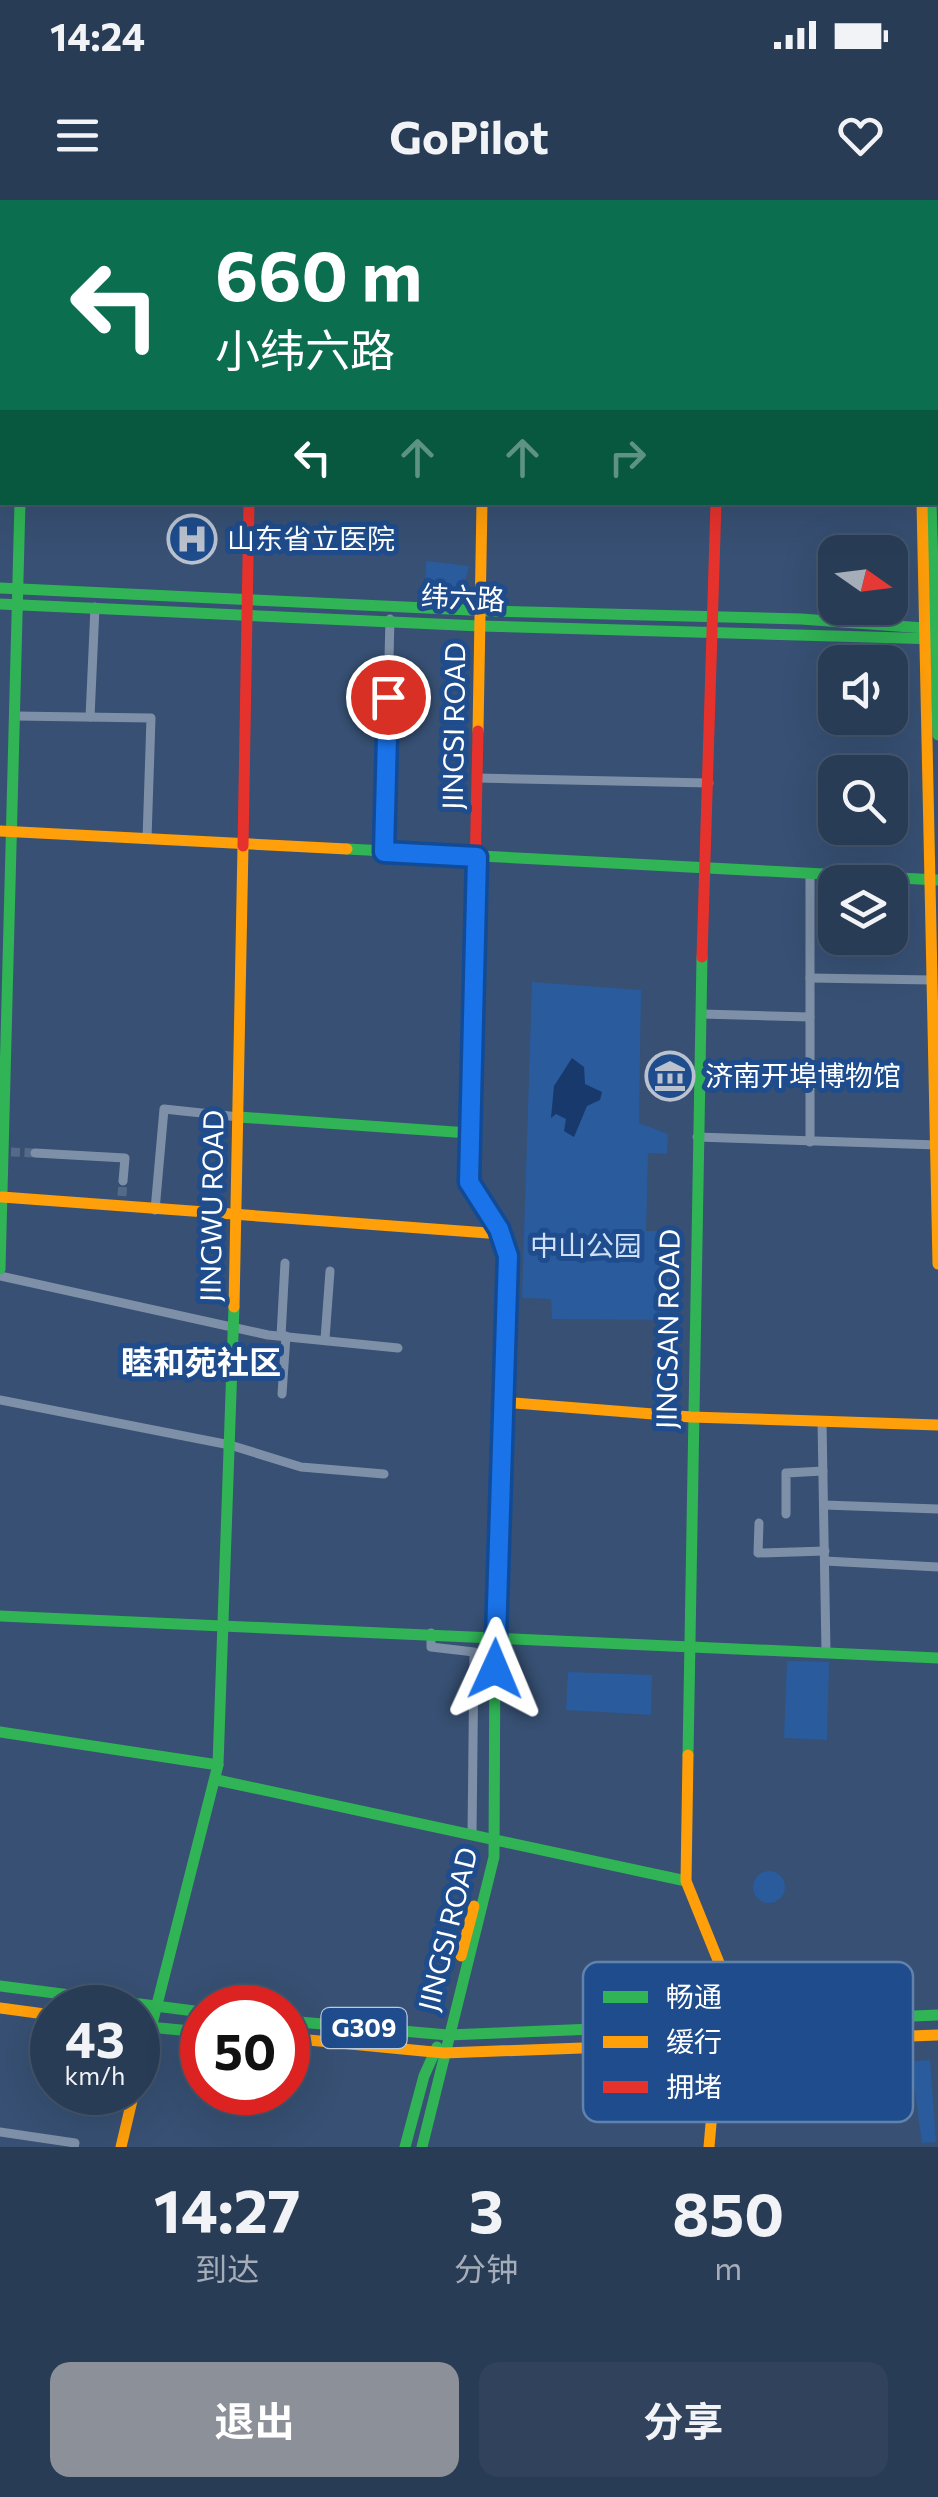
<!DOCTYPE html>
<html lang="zh">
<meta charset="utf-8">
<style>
:root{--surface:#293c56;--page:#31435c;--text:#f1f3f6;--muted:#a5adb9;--line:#45566c;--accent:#8c9099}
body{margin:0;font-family:Commissioner,"Noto Sans SC",sans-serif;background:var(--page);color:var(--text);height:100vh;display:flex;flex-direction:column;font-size:38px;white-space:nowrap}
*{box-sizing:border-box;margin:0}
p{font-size:32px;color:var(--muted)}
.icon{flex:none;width:55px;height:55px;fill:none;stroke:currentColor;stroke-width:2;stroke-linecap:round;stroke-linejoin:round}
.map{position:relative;height:1947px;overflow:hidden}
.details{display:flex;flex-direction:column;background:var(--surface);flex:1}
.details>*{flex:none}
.banner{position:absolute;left:0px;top:0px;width:940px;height:305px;box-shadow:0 10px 40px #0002,0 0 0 2px var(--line);background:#0b6e4f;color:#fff;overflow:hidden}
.needle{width:65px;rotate:104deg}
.tools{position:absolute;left:818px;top:335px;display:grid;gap:20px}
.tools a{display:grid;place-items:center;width:90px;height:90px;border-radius:20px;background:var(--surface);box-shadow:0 10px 40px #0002,0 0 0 2px var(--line);font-size:50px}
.speed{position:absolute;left:30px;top:1785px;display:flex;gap:20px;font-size:50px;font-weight:700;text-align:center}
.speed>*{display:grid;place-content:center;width:130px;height:130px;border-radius:50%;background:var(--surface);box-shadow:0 10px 40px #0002,0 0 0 2px var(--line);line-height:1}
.speed small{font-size:25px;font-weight:400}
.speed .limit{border:15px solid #d22;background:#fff;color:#111}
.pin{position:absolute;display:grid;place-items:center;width:85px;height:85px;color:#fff;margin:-42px;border:5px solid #fff;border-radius:50%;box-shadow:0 2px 10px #0007}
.me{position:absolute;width:110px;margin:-55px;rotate:1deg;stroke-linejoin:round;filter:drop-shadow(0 0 8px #0008)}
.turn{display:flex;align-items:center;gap:35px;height:210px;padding:0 50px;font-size:45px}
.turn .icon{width:130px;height:130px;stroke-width:2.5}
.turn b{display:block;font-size:70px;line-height:85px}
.lanes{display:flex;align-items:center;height:95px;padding:0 50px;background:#0003;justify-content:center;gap:50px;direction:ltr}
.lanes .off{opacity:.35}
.eta{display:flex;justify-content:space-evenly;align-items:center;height:170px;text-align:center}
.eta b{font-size:60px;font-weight:700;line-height:70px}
.button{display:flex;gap:20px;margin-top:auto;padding:20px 50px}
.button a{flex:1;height:115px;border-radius:20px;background:var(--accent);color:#fff;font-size:40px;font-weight:700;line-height:115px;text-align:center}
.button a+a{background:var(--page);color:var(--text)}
.status{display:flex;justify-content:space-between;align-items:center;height:70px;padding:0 50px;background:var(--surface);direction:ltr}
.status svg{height:28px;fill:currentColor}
header{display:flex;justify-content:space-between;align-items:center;height:130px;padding:0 50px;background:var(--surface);font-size:45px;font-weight:700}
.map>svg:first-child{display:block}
</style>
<div class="status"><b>14:24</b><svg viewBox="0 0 49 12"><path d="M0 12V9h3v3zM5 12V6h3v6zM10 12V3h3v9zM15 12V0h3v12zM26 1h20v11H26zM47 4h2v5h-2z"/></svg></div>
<header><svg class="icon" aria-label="menu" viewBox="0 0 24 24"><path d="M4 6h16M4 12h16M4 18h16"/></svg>GoPilot<svg class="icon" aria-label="heart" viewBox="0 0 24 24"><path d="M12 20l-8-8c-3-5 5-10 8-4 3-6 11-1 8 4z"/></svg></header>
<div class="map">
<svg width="938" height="1947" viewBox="0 0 938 1947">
<rect width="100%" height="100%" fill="#375073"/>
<g fill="#295b9d">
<polygon points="426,361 469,366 462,392 425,396"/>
<polygon points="532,782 641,790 639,923 668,934 667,954 648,953 646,1031 671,1031 667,1120 552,1119 551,1099 522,1098"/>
<polygon points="787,1461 829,1462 827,1540 784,1538"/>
<polygon points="568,1472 652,1475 651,1515 566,1510"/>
<circle cx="769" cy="1687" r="16"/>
<polygon points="930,1860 936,1942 922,1943 914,1886 863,1870 862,1864"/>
</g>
<polygon fill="#17396b" points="572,858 584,867 585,884 602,892 600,900 587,906 574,937 564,931 566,919 556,914 551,918 554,886"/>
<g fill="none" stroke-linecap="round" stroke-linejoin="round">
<g stroke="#556a88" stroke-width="9" stroke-dasharray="9 4.5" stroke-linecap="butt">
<polyline points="11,952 35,953"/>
<polyline points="122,996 123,981"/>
</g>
<g stroke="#7e90a7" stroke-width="9">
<polyline points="603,2 603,0"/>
<polyline points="795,2 795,0"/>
<polyline points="15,516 151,518 147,639"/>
<polyline points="90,517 95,407"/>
<polyline points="478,578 709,583"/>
<polyline points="384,652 390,419"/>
<polyline points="810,674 810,942"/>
<polyline points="810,778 932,780"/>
<polyline points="702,814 810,817"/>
<polyline points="699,867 810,869"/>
<polyline points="697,937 938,945"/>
<polyline points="35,953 125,958 123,981"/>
<polyline points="155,1010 164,909 239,917"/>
<polyline points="0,1076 268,1135 398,1148"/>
<polyline points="281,1136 285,1063"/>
<polyline points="325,1139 330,1071"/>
<polyline points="282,1194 286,1136"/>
<polyline points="0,1200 230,1245 301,1267 384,1274"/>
<polyline points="822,1221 826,1452"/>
<polyline points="824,1305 938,1309"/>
<polyline points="786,1314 786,1273 823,1271"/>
<polyline points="759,1323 758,1353 825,1351"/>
<polyline points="825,1361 938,1367"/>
<polyline points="431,1433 431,1447 474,1452 472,1635"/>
<polyline points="0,1932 75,1943 74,1947"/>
</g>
<g stroke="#30b455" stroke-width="11">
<polyline points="720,0 720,2"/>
<polyline points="924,0 924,2"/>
<polyline points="931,302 938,535"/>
<polyline points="0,388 491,411 801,419 938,429"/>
<polyline points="0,404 480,426 938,439"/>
<polyline points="347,649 938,680"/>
<polyline points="239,917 469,933"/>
<polyline points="0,1069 20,302"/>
<polyline points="0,1416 938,1458"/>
<polyline points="0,1532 218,1565"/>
<polyline points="688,1555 702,757"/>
<polyline points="217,1580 686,1681"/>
<polyline points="0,1786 202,1812"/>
<polyline points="288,1821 448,1835 938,1815"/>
<polyline points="138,1826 202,1832"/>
<polyline points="138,1879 218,1565 234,1107"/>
<polyline points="405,1947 424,1876 437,1847"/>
<polyline points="422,1947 494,1657 495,1435 508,1056 499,1029 469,982 470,908"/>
</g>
<g stroke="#ff9f0a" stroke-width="11">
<polyline points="23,0 23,2"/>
<polyline points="254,0 254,2"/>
<polyline points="489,0 489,2"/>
<polyline points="922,302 938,1064"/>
<polyline points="478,531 482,302"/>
<polyline points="0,631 347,649"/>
<polyline points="2,997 501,1034"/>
<polyline points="234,1107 243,646"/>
<polyline points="503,1202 691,1217 938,1225"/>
<polyline points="688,1555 686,1681 724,1775 709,1947"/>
<polyline points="461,1756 474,1706"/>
<polyline points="0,1808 52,1815"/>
<polyline points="288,1838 444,1853 938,1835"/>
<polyline points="121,1947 134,1892"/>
</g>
<g stroke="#e5322d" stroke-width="11">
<polyline points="0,184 2,184"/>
<polyline points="243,646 249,302"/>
<polyline points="702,757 716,302"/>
<polyline points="470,908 478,531"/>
</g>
</g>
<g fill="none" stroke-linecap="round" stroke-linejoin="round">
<g stroke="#114b97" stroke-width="25">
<polyline id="route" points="388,497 384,652 477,657 469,982 499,1029 508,1056 495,1469"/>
</g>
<use href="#route" stroke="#1a73e8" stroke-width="18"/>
</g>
<defs>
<g id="hospital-ring" transform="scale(2.5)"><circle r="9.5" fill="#1e4c8c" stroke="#b9c2ce" stroke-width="1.5"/><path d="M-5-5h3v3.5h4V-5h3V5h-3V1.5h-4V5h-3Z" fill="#b9c2ce"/></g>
<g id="museum-ring" transform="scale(2.5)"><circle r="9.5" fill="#1e4c8c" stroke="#b9c2ce" stroke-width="1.5"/><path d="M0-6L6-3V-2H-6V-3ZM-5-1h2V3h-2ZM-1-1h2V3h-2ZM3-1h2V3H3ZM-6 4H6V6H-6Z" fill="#b9c2ce"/></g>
</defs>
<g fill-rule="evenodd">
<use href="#hospital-ring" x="192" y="339"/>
<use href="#museum-ring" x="670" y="876"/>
</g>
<g text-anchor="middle" stroke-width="10" stroke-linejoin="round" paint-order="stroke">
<rect fill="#1e4c8c" stroke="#bcc9dc" stroke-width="2.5" x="321.5" y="1808" width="85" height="40" rx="8"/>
<g font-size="25" font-weight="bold" fill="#fff">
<text x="364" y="1837">G309</text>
</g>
<g font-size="28" fill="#fff" stroke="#1e4c8c" text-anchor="start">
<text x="227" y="349">山东省立医院</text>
<text x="705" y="886">济南开埠博物馆</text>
</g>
<g font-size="28" fill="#fff" stroke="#1e4c8c">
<text transform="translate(463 398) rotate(3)" y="10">纬六路</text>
<text transform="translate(454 526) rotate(-89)" y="10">JINGSI ROAD</text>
<text transform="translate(212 1006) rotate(-89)" y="10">JINGWU ROAD</text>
<text transform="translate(668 1129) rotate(-89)" y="10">JINGSAN ROAD</text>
<text transform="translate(448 1729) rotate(-76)" y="10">JINGSI ROAD</text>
</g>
<g font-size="28" fill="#cfe1f9" stroke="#1e4c8c">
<text x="586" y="1056">中山公园</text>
</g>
<g font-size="32" font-weight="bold" fill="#fff" stroke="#1e4c8c">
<text x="201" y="1174">睦和苑社区</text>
</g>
</g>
<rect x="583" y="1762" width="330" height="160" rx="15" fill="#1e4c8c" stroke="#6282ae" stroke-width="2.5"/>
<rect x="603" y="1791" width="45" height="12" fill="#30b455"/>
<rect x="603" y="1836" width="45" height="12" fill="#ff9f0a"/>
<rect x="603" y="1881" width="45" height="12" fill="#e5322d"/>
<g font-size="28" fill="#fff">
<text x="666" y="1807">畅通</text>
<text x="666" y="1852">缓行</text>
<text x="666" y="1897">拥堵</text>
</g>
</svg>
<div class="tools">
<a><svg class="needle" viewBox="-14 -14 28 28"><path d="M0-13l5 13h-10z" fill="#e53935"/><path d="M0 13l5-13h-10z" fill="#a5adb9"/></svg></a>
<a><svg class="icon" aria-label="sound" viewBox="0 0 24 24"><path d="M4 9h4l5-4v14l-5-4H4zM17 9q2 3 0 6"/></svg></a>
<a><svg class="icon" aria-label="search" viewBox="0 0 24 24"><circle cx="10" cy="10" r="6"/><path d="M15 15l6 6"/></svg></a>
<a><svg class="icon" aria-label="layers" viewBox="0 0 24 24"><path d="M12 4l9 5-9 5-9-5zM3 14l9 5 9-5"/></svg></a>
</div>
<div class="speed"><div>43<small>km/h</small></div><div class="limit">50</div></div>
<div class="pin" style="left:388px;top:497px;background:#d93025"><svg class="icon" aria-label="arrive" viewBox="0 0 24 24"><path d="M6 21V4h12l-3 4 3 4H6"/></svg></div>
<svg class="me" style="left:495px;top:1469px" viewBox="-20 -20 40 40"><path d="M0-17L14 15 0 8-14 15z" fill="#1a73e8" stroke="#fff" stroke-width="4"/></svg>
<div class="banner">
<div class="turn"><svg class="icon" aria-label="left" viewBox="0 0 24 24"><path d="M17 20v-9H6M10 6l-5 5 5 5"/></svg><div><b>660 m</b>小纬六路</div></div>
<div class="lanes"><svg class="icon" aria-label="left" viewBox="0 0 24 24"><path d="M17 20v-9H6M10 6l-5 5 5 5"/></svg><svg class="icon off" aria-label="ahead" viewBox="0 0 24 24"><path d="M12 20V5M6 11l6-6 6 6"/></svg><svg class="icon off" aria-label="ahead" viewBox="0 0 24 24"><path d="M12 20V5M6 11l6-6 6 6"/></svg><svg class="icon off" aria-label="right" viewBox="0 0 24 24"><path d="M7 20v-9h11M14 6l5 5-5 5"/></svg></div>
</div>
</div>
<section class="details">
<div class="eta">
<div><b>14:27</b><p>到达</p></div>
<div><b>3</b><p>分钟</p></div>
<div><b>850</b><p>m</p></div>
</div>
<div class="button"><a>退出</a><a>分享</a></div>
</section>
